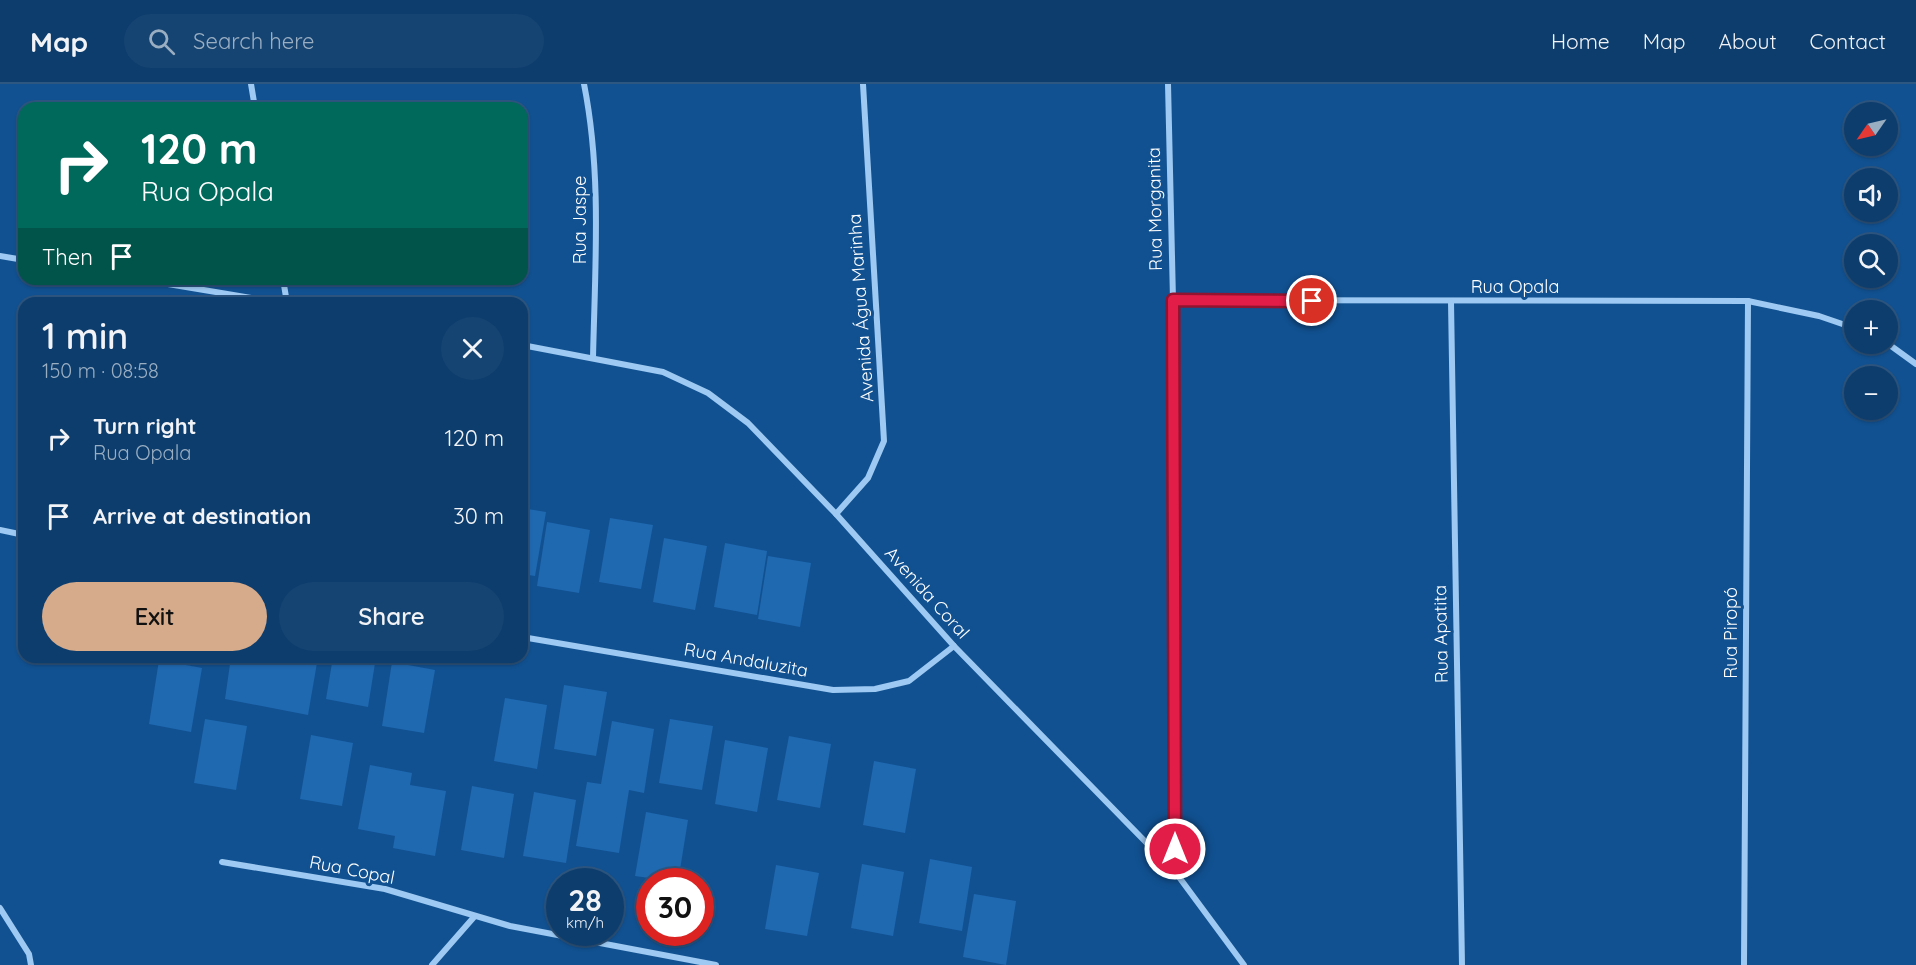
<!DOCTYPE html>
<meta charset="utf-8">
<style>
:root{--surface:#0d3d6d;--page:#164472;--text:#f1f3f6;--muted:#9aaec2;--line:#2d5680;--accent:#d6ab8b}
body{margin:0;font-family:Quicksand,sans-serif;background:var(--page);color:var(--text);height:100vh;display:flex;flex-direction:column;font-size:22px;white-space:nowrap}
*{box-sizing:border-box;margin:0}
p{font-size:20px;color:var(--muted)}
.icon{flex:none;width:33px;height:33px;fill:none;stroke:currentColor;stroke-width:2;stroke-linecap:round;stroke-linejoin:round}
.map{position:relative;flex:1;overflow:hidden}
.details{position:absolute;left:18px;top:213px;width:510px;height:366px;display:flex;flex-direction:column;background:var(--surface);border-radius:18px;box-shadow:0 2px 4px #0004,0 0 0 2px var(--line)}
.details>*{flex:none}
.banner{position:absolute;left:18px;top:18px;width:510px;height:183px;border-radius:18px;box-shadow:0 2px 4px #0004,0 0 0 2px var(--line);background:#00695c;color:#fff;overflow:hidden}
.needle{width:39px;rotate:236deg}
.tools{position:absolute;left:1844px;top:18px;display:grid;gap:12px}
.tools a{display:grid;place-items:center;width:54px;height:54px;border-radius:50%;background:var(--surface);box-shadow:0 2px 4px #0004,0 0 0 2px var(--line);font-size:30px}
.speed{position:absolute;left:546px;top:784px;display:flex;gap:12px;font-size:30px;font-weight:700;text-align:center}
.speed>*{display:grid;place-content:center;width:78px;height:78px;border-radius:50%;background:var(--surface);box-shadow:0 2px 4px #0004,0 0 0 2px var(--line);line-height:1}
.speed small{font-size:15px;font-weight:400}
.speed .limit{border:9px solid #d22;background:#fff;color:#111}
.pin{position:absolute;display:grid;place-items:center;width:51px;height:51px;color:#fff;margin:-26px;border:3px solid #fff;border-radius:50%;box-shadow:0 2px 6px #0007}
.me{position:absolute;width:66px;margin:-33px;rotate:0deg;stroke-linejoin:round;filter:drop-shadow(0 0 4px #0008)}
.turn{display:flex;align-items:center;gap:21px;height:126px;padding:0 24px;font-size:27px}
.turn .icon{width:78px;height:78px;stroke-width:2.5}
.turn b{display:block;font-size:42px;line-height:51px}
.then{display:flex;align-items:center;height:57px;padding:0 24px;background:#0003;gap:12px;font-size:22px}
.round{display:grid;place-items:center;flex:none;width:63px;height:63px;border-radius:32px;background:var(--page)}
.summary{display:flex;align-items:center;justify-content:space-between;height:102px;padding:0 24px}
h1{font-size:36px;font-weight:600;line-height:45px}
.action{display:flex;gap:12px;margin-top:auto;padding:12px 24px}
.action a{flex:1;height:69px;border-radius:36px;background:var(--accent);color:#111;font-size:24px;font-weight:600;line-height:69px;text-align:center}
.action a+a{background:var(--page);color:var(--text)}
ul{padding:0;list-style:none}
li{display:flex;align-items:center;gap:18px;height:78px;padding:0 24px}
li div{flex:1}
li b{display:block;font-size:22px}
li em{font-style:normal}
header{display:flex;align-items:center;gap:36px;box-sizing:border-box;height:84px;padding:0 30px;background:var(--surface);border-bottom:2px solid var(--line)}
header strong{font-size:28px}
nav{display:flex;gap:33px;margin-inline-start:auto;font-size:21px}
.search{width:420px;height:54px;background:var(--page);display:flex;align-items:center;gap:15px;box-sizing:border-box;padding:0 21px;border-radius:33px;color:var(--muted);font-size:22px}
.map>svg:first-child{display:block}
</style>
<header>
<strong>Map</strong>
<div class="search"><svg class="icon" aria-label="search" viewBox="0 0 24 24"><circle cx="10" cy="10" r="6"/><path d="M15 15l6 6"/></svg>Search here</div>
<nav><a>Home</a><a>Map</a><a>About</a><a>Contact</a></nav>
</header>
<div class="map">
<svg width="1916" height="881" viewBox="0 0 1916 881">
<rect width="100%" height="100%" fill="#115191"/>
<g fill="#1f69b1">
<polygon points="522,424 546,428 535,492 522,490"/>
<polygon points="610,434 653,441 641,505 599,498"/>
<polygon points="547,438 590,446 579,509 537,502"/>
<polygon points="664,454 707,462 695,526 653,518"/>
<polygon points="725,459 767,467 757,531 714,523"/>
<polygon points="768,472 811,479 800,543 758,535"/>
<polygon points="231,573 318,573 308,631 225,615"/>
<polygon points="333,573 376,573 368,623 326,615"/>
<polygon points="159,576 202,584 191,648 149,640"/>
<polygon points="392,578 435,586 424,649 382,642"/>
<polygon points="564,601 607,608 596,672 554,665"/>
<polygon points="505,614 547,621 537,685 494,677"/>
<polygon points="205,635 247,642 236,706 194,699"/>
<polygon points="670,635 713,642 702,706 659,699"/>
<polygon points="612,637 654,645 644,709 629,706 619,769 576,762 587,698 601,700"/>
<polygon points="311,651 353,659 342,722 300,715"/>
<polygon points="789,652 831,660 820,724 777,716"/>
<polygon points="725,656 768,664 757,728 715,720"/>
<polygon points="874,677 916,685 905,749 863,741"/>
<polygon points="370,681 412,689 410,701 446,707 435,772 393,764 395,752 358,745"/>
<polygon points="472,702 514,710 504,774 461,766"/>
<polygon points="534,708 576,716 566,779 523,772"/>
<polygon points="646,728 688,736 678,798 635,792"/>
<polygon points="930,775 972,783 962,847 919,839"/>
<polygon points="862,780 904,788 893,852 851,844"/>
<polygon points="776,781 819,789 807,852 765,845"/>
<polygon points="974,810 1016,817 1006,881 963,873"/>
</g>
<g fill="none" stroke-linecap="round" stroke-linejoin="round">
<g stroke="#9dc9f2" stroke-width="6">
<polyline points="251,0 255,24"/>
<path d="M584 0C602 90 595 182 593 274"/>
<polyline points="1168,0 1173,216 1176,789"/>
<polyline points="0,172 24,176"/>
<polyline points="138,195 281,219"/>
<polyline points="283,195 287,219"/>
<polyline points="1173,216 1748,217 1819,232 1854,244"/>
<polyline points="1451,218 1462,881"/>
<polyline points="1887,259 1916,280"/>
<polyline points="522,261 663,288 708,309 748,339 836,430 954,562 1176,789 1244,881"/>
<polyline points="836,430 868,394 884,357 863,0"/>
<polyline points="0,446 24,451"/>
<polyline points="522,553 833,606 875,605 909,597 954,562"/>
<polyline points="222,778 385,805 510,842 716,881"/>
<polyline points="0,824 29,870 31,881"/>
<polyline points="432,881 474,833"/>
<polyline points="1744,881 1748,217"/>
</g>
</g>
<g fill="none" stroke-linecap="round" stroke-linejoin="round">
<g stroke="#92132f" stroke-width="15">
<polyline id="route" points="1175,765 1173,216 1312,217"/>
</g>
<use href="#route" stroke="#e11d48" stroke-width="10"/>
</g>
<g text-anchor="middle" stroke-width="6" stroke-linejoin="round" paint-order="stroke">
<g font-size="18" fill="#fff" stroke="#115191">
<text transform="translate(1155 125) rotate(-91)" y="6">Rua Morganita</text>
<text transform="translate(580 136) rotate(-90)" y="6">Rua Jaspe</text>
<text x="1515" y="209">Rua Opala</text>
<text transform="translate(861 224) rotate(-94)" y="6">Avenida Água Marinha</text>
<text transform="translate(927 509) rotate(48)" y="6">Avenida Coral</text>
<text transform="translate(1731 549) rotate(-90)" y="6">Rua Piropó</text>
<text transform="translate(1441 550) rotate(-91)" y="6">Rua Apatita</text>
<text transform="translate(746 576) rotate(10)" y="6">Rua Andaluzita</text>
<text transform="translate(352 786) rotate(11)" y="6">Rua Copal</text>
</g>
</g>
</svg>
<div class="tools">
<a><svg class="needle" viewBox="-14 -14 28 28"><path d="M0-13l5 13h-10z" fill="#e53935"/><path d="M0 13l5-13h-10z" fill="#9aaec2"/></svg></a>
<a><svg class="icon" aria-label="sound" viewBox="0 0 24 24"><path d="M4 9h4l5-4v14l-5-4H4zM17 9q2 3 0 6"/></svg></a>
<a><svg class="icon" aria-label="search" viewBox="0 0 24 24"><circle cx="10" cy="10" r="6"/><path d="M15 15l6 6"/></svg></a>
<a>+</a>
<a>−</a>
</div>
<div class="speed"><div>28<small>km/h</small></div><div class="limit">30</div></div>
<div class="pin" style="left:1312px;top:217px;background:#d93025"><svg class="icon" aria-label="arrive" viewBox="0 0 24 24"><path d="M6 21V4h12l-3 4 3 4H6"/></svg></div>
<svg class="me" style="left:1175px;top:765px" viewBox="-20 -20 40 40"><circle r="17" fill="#e11d48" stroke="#fff" stroke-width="3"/><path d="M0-11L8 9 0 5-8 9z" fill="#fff"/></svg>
<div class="banner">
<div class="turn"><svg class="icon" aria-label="right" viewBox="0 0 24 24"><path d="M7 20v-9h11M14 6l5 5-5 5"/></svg><div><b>120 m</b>Rua Opala</div></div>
<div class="then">Then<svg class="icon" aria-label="arrive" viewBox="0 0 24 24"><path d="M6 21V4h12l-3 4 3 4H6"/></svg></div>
</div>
<section class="details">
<div class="summary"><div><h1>1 min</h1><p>150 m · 08:58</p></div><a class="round"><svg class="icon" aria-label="close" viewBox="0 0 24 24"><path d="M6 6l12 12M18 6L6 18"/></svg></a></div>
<ul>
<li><svg class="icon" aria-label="right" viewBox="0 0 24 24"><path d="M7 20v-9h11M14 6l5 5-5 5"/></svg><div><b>Turn right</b><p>Rua Opala</p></div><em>120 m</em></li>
<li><svg class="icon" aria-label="arrive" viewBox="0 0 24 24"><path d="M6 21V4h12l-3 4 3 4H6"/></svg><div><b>Arrive at destination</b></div><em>30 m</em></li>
</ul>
<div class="action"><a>Exit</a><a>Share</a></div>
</section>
</div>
